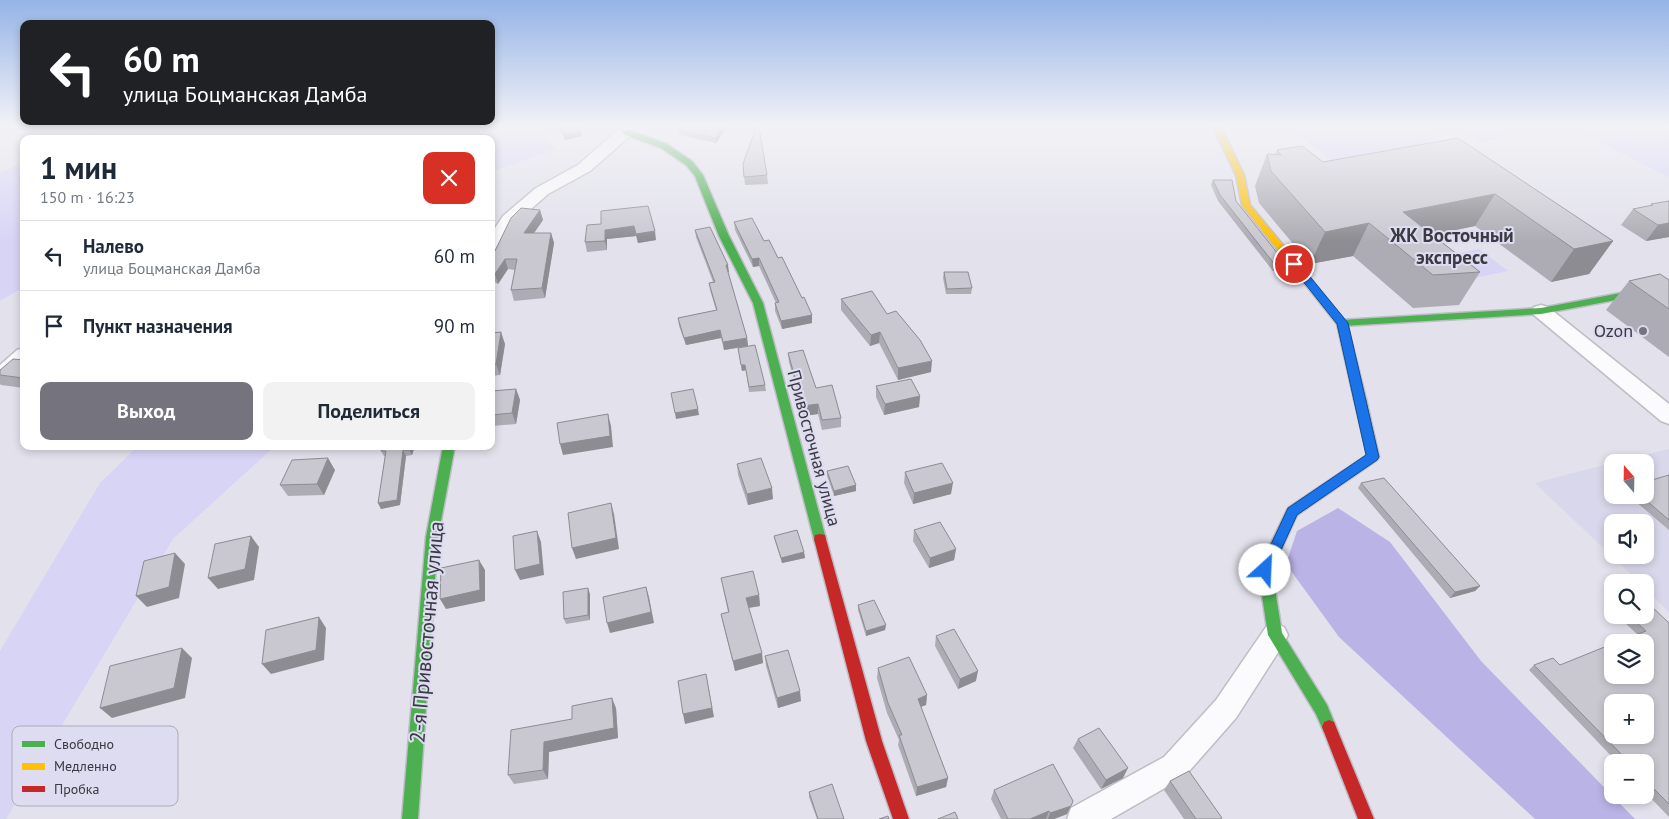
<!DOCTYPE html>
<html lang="ru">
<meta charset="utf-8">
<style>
:root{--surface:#fff;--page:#f2f2f3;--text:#1f2937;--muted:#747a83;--line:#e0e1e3;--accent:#75747e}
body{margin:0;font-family:"PT Sans",sans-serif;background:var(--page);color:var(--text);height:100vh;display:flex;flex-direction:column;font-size:19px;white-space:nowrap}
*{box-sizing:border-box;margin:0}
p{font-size:16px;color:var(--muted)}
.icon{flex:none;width:28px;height:28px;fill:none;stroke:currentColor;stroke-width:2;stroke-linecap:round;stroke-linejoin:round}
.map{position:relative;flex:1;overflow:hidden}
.drawer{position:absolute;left:20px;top:135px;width:475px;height:315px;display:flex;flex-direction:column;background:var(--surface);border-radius:10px;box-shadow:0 2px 8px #0003}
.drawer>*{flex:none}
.hud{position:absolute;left:20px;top:20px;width:475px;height:105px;border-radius:10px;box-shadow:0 2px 8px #0003;background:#202124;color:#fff;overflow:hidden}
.needle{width:32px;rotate:340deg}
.tools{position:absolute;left:1604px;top:454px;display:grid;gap:10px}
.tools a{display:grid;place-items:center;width:50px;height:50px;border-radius:10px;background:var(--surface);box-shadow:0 2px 8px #0003;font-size:25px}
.pin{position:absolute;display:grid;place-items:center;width:42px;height:42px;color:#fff;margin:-21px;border:2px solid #fff;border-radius:50%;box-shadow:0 1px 5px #0007}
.me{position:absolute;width:55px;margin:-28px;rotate:25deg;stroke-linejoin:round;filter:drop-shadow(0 0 4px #0008)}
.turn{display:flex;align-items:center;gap:18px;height:105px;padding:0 20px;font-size:22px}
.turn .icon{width:65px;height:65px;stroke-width:2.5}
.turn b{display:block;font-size:35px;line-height:42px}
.round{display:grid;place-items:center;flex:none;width:52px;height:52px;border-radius:10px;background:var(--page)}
.head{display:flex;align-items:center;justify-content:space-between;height:85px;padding:0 20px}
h1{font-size:30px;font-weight:700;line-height:38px}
.primary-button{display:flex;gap:10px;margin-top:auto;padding:10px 20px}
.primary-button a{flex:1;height:58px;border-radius:10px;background:var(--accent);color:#fff;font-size:20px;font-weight:700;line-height:58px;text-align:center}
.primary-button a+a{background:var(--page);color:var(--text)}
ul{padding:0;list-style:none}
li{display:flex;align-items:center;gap:15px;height:70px;padding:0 20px;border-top:1px solid var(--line)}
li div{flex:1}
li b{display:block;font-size:19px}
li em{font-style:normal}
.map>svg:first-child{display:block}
</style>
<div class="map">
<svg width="1669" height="819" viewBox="0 0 1669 819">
<rect width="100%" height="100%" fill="#e2e1ec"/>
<path fill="#d9d7eb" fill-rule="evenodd" d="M1669 449V612L1645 589V582H1639L1535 483 1612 463V495H1645V462H1615ZM1612 522H1645V555H1612Z"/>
<g fill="#d8d4f6">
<polygon points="99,127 536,127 555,149 491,172 491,139 74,139"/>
<polygon points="1290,127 1420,127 1465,159 1351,177"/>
<polygon points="1457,127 1497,127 1512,137 1479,142"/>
<polygon points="1569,127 1669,127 1669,177"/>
<polygon points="24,162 24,287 0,301 0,173"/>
<polygon points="1479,249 1508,271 1455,282 1428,260"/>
<polygon points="138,446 275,446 173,539 6,819 0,819 0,651 100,483"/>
</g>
<polygon fill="#bab3e6" points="1338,508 1390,542 1481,661 1635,819 1535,819 1339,637 1286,564 1297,531"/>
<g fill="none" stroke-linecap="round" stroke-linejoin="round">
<g stroke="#bebdc6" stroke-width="3">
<g id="street">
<polygon points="621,127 635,127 631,135 590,171 548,194 515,223 497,251 491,252 491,234 503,216 536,188 578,165"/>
<polygon points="1541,305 1548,307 1669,404 1669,424 1661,421 1534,315 1531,311 1534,307"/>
<polygon points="24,348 24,366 7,381 0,383 0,365 17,350"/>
<polygon points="1275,623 1284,627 1288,635 1284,643 1236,718 1184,777 1111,819 1067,819 1071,808 1164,757 1216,700 1266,627"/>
</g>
</g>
<g stroke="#bebdc6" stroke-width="3">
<g id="fast">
<polygon points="623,130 629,130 667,144 692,161 703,175 729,236 763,303 826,539 825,543 820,544 815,543 814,539 753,303 719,236 695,176 686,165 661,148 623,134"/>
<polygon points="1669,284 1669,290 1541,314 1342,326 1337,323 1342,320 1541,308"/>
<polygon points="1360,395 1366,399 1379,457 1377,460 1297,515 1272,570 1282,633 1327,705 1336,727 1334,732 1329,734 1324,732 1316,714 1268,635 1258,570 1288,508 1367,455 1354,399"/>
<polygon points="443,446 455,446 438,537 418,819 402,819 426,537"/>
</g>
</g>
<g stroke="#bebdc6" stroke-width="3">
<polygon id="slow" points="1213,127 1221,127 1244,175 1250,205 1347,323 1366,399 1364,402 1356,402 1354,399 1337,324 1242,205 1236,175"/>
</g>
<g stroke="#bebdc6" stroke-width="3">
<g id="jam">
<polygon points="820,534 825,535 826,539 882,741 909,819 893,819 866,741 814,539 815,535"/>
<polygon points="1329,720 1334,722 1374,819 1358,819 1322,727 1324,722"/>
</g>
</g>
<use href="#street" fill="#fbfafc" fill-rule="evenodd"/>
<use href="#fast" fill="#4caf50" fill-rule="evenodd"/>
<use href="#slow" fill="#ffc107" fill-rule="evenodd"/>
<use href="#jam" fill="#c62828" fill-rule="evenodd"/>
</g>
<g fill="#adacb4">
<polygon points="558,127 579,127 582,136 565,140"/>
<polygon points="727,127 716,143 679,135 679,130"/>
<polygon points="1458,138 1613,241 1589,274 1551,282 1475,226 1432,235 1480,272 1459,305 1413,308 1353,256 1310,264 1259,203 1255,186 1267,154 1275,154 1277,150 1323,162"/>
<polygon points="743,164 767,175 768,184 745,185"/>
<polygon points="1213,180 1236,201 1284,269 1273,271 1218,201 1211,185"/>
<polygon points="1669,201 1669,237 1646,241 1621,225 1633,209"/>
<polygon points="540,210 543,220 534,233 551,233 554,243 545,298 514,301 511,290 515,270 508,269 498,284 491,280 491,259"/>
<polygon points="601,211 656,240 638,243 636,236 607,239 607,250 587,252 585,242 601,224"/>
<polygon points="734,222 764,241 778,258 802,298 812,315 812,323 782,329 775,311 775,303 776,303 759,266 753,267 735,230"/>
<polygon points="695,230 729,272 728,272 747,338 748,346 724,350 721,338 686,345 679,326 678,318 716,310 710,290 709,283 713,282 696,237"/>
<polygon points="944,272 972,288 971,294 946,294 943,278"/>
<polygon points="1669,280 1669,357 1606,310 1629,281"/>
<polygon points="841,299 887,314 931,372 898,380 879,343 870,346 841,310"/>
<polygon points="491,333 505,344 500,375 491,376"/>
<polygon points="738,348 765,385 766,391 749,392 746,370 742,371"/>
<polygon points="788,353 841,418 841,427 822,430 818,414 804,416 789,362"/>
<polygon points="24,360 24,388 1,385 0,383 0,370"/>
<polygon points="876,386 920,396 919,407 884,415 876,397"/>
<polygon points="516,389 520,400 516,424 491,426 491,391"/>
<polygon points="415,446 412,455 406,456 400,505 381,509 378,503 385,456 384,456 381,451"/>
<polygon points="737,464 773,499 748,505 738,475"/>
<polygon points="335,470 324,495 288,496 280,485"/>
<polygon points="827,471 856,485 856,491 834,496 827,476"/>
<polygon points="905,472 951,494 913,504 904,483"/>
<polygon points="1669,475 1669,530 1628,495 1645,495"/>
<polygon points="1361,483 1480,586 1475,591 1450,598 1358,488"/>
<polygon points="914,530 956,549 954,560 929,568 913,541"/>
<polygon points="774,536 804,552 805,558 782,563 775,541"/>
<polygon points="721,578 759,595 760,606 749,608 763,663 735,671 723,624 721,614 728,612"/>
<polygon points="590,594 590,620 566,624 564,619"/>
<polygon points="858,605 886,625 885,630 866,636 858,610"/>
<polygon points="1629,616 1669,623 1669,817 1645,792 1645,762 1617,762 1529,670 1534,665 1560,665 1638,635 1623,621"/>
<polygon points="936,636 976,681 958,689 935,646"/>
<polygon points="765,656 801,701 778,708 766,666"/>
<polygon points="878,668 927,695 926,705 921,707 948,778 946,787 916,796 898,745 899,740 887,713 877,678"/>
<polygon points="616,708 618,738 549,752 548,779 514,784 508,775 572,719"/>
<polygon points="1078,739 1123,778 1101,789 1073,748"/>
<polygon points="1170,781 1221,819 1184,819 1164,790"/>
<polygon points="994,790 1067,814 1054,819 1001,819 991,799"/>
<polygon points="809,792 844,819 817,819 809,797"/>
</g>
<g fill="#8d8c92">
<polygon points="723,127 727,127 716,143 715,138"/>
<polygon points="581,131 582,136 565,140 564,135"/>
<polygon points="1495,194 1475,226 1393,243 1403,212"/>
<polygon points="540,210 543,220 527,243 524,233"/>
<polygon points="1369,223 1353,256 1310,264 1325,232"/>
<polygon points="1669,223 1669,237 1646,241 1658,225"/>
<polygon points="634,226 636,236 607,239 607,250 605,241 605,230"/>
<polygon points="655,231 656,240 638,243 636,234"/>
<polygon points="551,233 554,243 545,298 542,288"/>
<polygon points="1613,241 1589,274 1551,282 1574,249"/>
<polygon points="759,258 759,266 753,267 752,259"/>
<polygon points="505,259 508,269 498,284 495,274"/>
<polygon points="1286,264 1284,269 1273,271 1276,266"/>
<polygon points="726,265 728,265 729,272 726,272"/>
<polygon points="812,315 812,323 782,329 781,321"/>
<polygon points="720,330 721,338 686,345 684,338"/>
<polygon points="501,332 505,344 500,375 496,364"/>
<polygon points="880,332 879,343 870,346 871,335"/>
<polygon points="747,338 748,346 724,350 723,342"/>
<polygon points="932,361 931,372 898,380 898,368"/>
<polygon points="741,365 745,365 746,370 742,371"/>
<polygon points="516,389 520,400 516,424 512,413"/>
<polygon points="920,396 919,407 884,415 885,404"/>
<polygon points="818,404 818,414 804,416 803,406"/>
<polygon points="698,409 699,415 676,419 675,413"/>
<polygon points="608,414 611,426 613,447 563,455 560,444"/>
<polygon points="411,446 415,446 412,455 409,450"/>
<polygon points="403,450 406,456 400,505 381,509 378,503"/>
<polygon points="328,458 335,470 324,495 317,484"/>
<polygon points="953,483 951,494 913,504 914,493"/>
<polygon points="856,485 856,491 834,496 834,491"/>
<polygon points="772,488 773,499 748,505 747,494"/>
<polygon points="611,503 614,514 619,549 576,559 572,548"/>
<polygon points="537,531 541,542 544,575 520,580 515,570"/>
<polygon points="251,536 259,547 254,580 218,589 208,578"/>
<polygon points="956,549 954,560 929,568 930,558"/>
<polygon points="804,552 805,558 782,563 781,558"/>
<polygon points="175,553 185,564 179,598 147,607 136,596"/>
<polygon points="479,560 485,570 485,601 446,609 440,599"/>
<polygon points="1480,586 1475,591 1450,598 1455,592"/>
<polygon points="646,587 649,597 654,623 610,633 607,623"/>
<polygon points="588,588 590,594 590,620 588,615"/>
<polygon points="759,595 760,606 747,608 746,598"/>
<polygon points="319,617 326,628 324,660 271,674 262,664"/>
<polygon points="886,625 885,630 866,636 866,631"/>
<polygon points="182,648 192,658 185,698 112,718 100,708"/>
<polygon points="762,653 763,663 735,671 733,661"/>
<polygon points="978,671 976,681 958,689 960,679"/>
<polygon points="706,674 714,717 685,724 683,714"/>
<polygon points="800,691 801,701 778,708 777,698"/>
<polygon points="927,695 926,705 917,708 918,699"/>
<polygon points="612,698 616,708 618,738 549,752 548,779 543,770 544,742"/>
<polygon points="1128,768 1123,778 1101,789 1106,780"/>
<polygon points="948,778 946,787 916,796 917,787"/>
<polygon points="1071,806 1067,814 1054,819 1048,819 1050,813"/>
<polygon points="1049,811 1046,819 1030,819"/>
</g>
<g fill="#c9c8d1" stroke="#8d8c92" fill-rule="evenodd">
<polygon points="560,127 579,127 581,131 564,135"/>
<polygon points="682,127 723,127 715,138 679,130"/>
<polygon points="756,127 759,127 767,175 744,177 743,164"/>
<polygon points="1458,138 1613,241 1574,249 1495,194 1403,212 1480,272 1433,275 1369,223 1325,232 1271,171 1267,154 1281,155 1277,150 1302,146 1323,162"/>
<polygon points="1213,180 1232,180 1236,201 1286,264 1276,266 1220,195"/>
<polygon points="1669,201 1669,223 1658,225 1633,209 1653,205 1651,204"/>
<polygon points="648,206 655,231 636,234 634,226 605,230 605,241 585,242 587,225 601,224 601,211"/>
<polygon points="521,208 540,210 524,233 551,233 542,288 511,290 517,259 505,259 495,274 491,272 491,259 511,218"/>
<polygon points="752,218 764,241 769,240 778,258 782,257 802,298 804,297 812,315 781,321 775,303 779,302 759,258 752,259 734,222"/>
<polygon points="710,227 728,265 726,265 747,338 723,342 720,330 684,338 678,318 717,310 709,283 715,282 695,230"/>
<polygon points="944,272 968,272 972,288 947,289"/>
<polygon points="1660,274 1669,280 1669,309 1629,281"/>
<polygon points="872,291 887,314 896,311 920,340 932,361 898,368 880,332 871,335 841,299"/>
<polygon points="501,332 496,364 491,364 491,333"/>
<polygon points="755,345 765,385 749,387 745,365 741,365 738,348"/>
<polygon points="803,350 816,388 832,385 841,418 822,420 818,404 803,406 788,353"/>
<polygon points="13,359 24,360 23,378 0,375 0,370"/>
<polygon points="911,379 920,396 885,404 876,386"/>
<polygon points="516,389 512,413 491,415 491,391"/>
<polygon points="693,389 698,409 675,413 671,393"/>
<polygon points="608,414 610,436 560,444 557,423"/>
<polygon points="383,446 411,446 409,450 403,450 397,500 378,503 386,451 381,451"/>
<polygon points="328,458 317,484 280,485 292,460"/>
<polygon points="761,458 772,488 747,494 737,464"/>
<polygon points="942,463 953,483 914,493 905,472"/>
<polygon points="848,466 856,485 834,491 827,471"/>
<polygon points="1669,475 1669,520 1640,495 1645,495 1645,482"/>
<polygon points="1384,478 1480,586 1455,592 1361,483"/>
<polygon points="611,503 616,538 572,548 568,513"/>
<polygon points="940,522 956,549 930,558 914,530"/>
<polygon points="797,530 804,552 781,558 774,536"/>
<polygon points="537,531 540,564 515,570 513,536"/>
<polygon points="251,536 245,569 208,578 215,544"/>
<polygon points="175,553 169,587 136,596 144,561"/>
<polygon points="479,560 480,590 440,599 441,568"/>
<polygon points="753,571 759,595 746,598 762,653 733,661 721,614 729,612 721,578"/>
<polygon points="646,587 651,612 607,623 603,597"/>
<polygon points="588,588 588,615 564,619 563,592"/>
<polygon points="874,600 886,625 866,631 858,605"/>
<path d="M1652 607 1669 623V804L1645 780V762H1629L1534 665 1553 658 1560 665 1612 644V675H1645V642H1617L1646 631 1629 616 1632 615H1645V610ZM1612 702H1645V735H1612Z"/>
<polygon points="319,617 316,650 262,664 266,630"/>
<polygon points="954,629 978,671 960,679 936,636"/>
<polygon points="182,648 174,688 100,708 110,666"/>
<polygon points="788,650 800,691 777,698 765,656"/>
<polygon points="909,657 927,695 918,699 948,778 917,787 899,735 902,735 888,703 878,668"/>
<polygon points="706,674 712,708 683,714 678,681"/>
<polygon points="612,698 614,728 544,742 543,770 508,775 511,730 572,719 572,706"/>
<polygon points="1099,728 1128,768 1106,780 1078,739"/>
<polygon points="1053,764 1073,801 1071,806 1050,813 1049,811 1030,819 1008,819 994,790"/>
<polygon points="1189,771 1222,818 1220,819 1196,819 1170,781"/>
<polygon points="832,784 844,819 818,819 809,792"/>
<polygon points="955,812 958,819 938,819"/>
<polygon points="888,816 889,819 879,819"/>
</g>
<linearGradient id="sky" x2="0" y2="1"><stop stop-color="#95b4e7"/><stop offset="0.52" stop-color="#f2f2f6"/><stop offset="1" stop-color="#f2f2f6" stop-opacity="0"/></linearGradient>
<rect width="1669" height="242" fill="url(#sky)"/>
<polygon fill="#1a73e8" stroke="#114b97" points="1294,261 1298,262 1348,323 1379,457 1377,460 1297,515 1270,574 1265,576 1261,574 1259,570 1288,508 1366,455 1337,324 1291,266 1291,262"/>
<circle fill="#75747e" stroke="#dedcf1" stroke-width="2" cx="1643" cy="331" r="5"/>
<g text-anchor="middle" stroke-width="4" stroke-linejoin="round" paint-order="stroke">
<g font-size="18" fill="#3b3a42" stroke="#dedcf1" text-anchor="end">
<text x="1633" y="337">Ozon</text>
</g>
<g font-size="18" fill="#3b3a42" stroke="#dedcf1">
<text transform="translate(814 448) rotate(75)" y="6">Привосточная улица</text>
</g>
<g font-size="19" font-weight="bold" fill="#3b3a42" stroke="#dedcf1">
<text x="1452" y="242">ЖК Восточный<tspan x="1452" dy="22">экспресс</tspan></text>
</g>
<g font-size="21" fill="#3b3a42" stroke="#dedcf1">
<text transform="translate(427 632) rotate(-85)" y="7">2-я Привосточная улица</text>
</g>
</g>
<rect x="12" y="726" width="166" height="80" rx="8" fill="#dedcf1" stroke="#adabbc" stroke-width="1"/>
<rect x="22" y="741" width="23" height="6" fill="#4caf50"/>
<rect x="22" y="763" width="23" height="7" fill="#ffc107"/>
<rect x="22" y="786" width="23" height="6" fill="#c62828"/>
<g font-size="14" fill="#3b3a42">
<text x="54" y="749">Свободно</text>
<text x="54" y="771">Медленно</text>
<text x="54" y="794">Пробка</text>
</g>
</svg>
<div class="tools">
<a><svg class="needle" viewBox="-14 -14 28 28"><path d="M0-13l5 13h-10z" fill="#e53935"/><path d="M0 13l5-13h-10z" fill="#747a83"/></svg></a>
<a><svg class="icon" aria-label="sound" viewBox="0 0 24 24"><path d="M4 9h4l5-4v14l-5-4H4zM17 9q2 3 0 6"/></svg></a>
<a><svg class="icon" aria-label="search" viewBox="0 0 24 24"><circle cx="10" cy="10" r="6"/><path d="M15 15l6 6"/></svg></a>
<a><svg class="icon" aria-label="layers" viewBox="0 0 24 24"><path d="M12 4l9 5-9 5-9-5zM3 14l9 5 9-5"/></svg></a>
<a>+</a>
<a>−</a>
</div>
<div class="pin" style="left:1294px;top:264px;background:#d93025"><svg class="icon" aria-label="arrive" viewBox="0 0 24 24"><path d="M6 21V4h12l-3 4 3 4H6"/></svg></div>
<svg class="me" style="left:1265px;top:570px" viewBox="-20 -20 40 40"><circle r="19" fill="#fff"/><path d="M0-13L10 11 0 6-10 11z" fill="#1a73e8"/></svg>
<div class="hud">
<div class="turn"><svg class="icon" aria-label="left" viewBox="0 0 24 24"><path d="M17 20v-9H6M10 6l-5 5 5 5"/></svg><div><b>60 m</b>улица Боцманская Дамба</div></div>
</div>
<section class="drawer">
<div class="head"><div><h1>1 мин</h1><p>150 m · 16:23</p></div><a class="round" style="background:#d93025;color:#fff"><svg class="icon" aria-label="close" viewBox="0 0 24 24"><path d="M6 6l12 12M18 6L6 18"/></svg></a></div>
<ul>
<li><svg class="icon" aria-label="left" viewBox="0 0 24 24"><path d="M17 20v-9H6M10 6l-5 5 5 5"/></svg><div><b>Налево</b><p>улица Боцманская Дамба</p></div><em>60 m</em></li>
<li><svg class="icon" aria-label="arrive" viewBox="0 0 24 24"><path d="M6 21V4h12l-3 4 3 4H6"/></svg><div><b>Пункт назначения</b></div><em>90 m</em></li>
</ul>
<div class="primary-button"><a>Выход</a><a>Поделиться</a></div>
</section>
</div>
